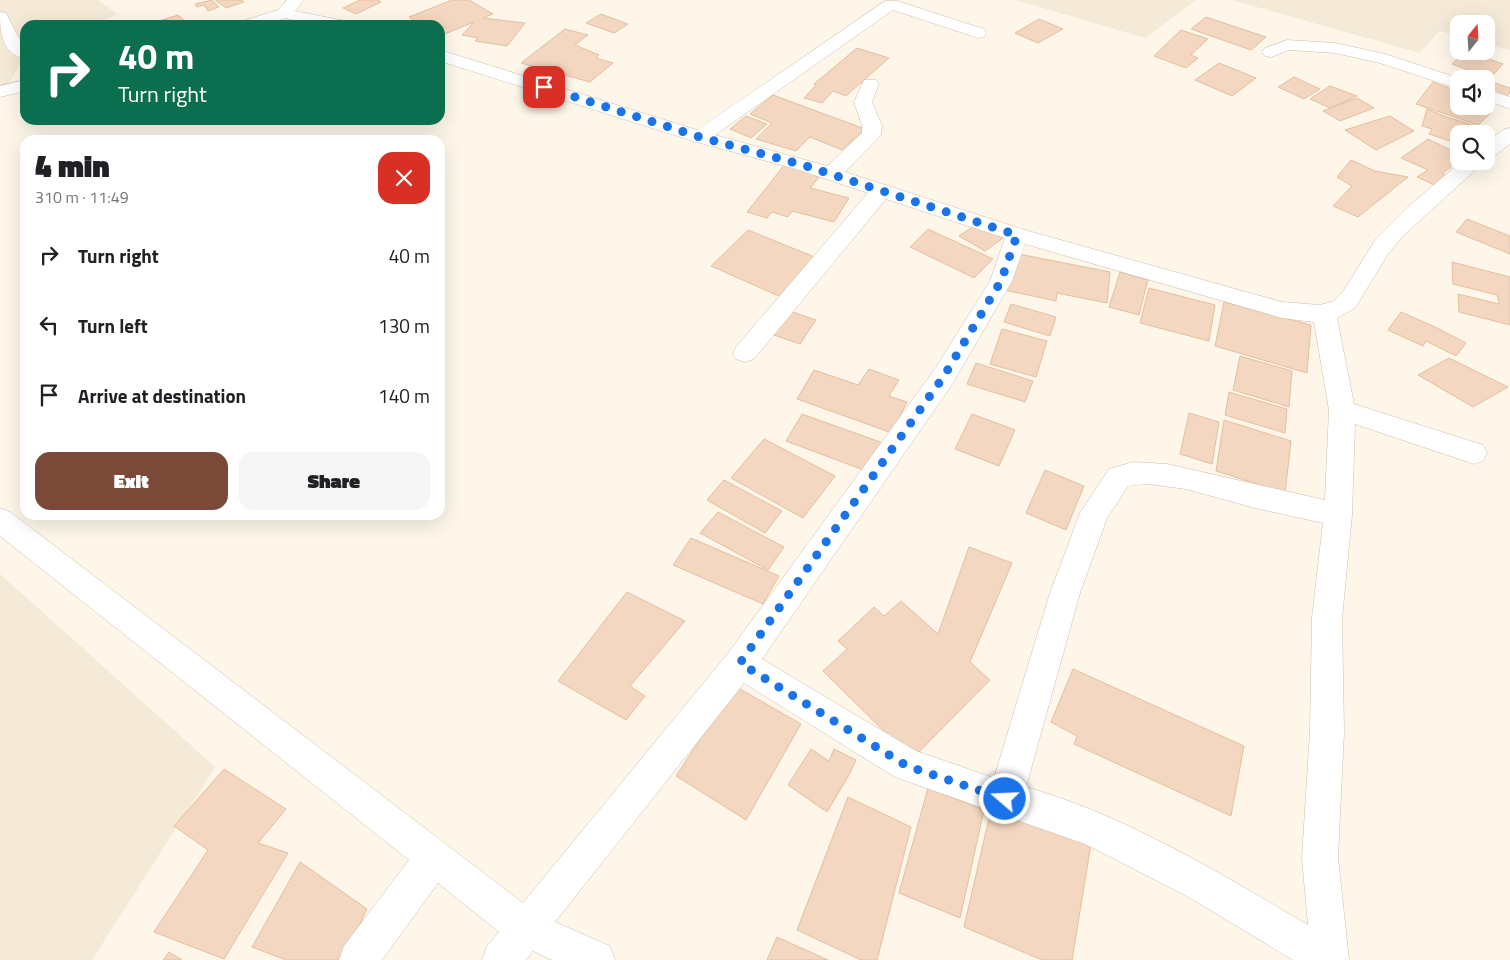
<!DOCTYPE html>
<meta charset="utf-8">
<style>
:root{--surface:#fff;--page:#f6f6f6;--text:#202124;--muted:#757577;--accent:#7a4937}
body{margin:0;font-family:"Titillium Web",sans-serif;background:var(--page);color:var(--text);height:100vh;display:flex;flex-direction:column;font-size:19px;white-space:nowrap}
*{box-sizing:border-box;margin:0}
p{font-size:16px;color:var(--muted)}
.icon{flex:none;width:28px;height:28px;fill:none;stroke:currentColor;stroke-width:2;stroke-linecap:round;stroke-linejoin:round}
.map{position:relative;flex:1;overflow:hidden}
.details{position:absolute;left:20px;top:135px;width:425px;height:385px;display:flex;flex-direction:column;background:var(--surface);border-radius:15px;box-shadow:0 5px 20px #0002}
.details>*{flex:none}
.top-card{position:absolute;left:20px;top:20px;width:425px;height:105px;border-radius:15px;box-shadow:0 5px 20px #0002;background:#0b6e4f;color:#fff;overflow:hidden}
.needle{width:32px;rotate:18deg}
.fabs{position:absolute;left:1450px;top:15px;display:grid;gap:10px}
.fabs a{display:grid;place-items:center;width:45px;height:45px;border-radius:10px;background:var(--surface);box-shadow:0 5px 20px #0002;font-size:25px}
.pin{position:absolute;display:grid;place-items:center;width:42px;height:42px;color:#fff;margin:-21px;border-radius:10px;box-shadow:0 2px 8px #0006}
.me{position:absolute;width:55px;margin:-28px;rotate:289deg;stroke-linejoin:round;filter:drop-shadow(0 0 4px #0008)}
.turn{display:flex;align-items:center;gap:18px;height:105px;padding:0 15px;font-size:22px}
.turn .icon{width:65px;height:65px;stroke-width:2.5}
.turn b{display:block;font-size:35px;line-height:42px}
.round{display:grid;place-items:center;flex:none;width:52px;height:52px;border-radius:15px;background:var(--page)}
.overview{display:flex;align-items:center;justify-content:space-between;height:85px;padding:0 15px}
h1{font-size:30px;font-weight:800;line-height:38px}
.primary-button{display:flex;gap:10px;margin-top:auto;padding:10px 15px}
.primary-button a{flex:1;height:58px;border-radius:15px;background:var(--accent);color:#fff;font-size:20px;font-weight:800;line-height:58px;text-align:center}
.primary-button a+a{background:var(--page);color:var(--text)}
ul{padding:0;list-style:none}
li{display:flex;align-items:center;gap:15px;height:70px;padding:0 15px}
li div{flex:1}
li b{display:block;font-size:19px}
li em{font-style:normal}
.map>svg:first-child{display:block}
</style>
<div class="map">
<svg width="1510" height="960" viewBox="0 0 1510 960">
<rect width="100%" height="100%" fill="#fdf6e9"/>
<g fill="#f5e9d7">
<polygon points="0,0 98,0 117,14 94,25 25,25 25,56 5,90 0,92"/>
<polygon points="1016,0 1196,0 1145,38"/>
<polygon points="1232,0 1510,0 1510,50 1486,44 1486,24 1459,24 1459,36 1439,31 1420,53"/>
<polygon points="0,574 215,767 92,960 0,960"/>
</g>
<g fill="#f3d7c0" stroke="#e5bfa0">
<polygon points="212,0 219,7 208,11 204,5 197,7 195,4"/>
<polygon points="215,0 241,0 244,2 226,8"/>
<polygon points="360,0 377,0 381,2 356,14 343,8"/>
<polygon points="452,0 469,0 493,14 483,18 525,23 507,46 475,41 478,38 462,35 474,22 440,36 440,25 421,25 409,17"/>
<polygon points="601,14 628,24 614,33 586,23"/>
<polygon points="178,15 189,25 155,25 153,23"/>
<polygon points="1206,17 1266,37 1251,50 1191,29"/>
<polygon points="1039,19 1063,29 1038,43 1015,33"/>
<polygon points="565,29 588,35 575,45 599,55 596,58 613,63 590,82 521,63"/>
<polygon points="1181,30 1208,39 1191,55 1198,58 1186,68 1154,56"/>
<polygon points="857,48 889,58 846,96 833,91 822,103 804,98 816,85 814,84"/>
<polygon points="1465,51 1466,51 1503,64 1490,78 1452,64"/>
<polygon points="1219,63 1256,78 1232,96 1195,80"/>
<polygon points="1294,77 1320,89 1304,99 1278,87"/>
<polygon points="1486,80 1510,88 1510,92 1505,99 1486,93"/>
<polygon points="1433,82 1459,92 1459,106 1475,106 1491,113 1478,125 1416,104"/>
<polygon points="1330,86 1357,96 1330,108 1310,99"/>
<polygon points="773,95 865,129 842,150 810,137 796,151 756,139 772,123 750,114"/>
<polygon points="1357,98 1374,108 1340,121 1323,111"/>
<polygon points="1427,109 1444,116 1485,129 1482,134 1459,134 1459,144 1429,134 1432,129 1422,126"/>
<polygon points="746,116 767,124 751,138 730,129"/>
<polygon points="1390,116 1414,131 1376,150 1345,130"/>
<polygon points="1428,139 1459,154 1459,158 1450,163 1453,165 1442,174 1451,178 1439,187 1417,177 1428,170 1401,158"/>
<polygon points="1351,160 1375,171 1408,177 1358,217 1333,206 1352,186 1337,177"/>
<polygon points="785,164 821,175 810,188 849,198 834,222 792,211 788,217 772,212 767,218 747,212"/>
<polygon points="1467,219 1510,236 1510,254 1456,232"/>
<polygon points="977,224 1003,238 985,251 959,236"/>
<polygon points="928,229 993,259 974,278 910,247"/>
<polygon points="748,230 817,258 781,297 711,266"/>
<polygon points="1019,254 1110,272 1107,303 1057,293 1056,301 1004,290"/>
<polygon points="1452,262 1510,277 1510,325 1459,312 1458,294 1499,304 1497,295 1453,284"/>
<polygon points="1120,272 1148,280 1139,315 1109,307"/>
<polygon points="1149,288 1215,305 1209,341 1140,323"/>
<polygon points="1224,302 1311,325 1307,373 1215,346"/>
<polygon points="1011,304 1056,317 1050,336 1004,322"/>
<polygon points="790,311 816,320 800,344 774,335"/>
<polygon points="1401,312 1435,327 1466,343 1456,356 1426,341 1423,346 1388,330"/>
<polygon points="1002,329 1047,341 1036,377 990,364"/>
<polygon points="1240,356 1292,371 1289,407 1233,390"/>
<polygon points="1449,358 1508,387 1473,407 1418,375"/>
<polygon points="976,363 1033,381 1025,402 967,384"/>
<polygon points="869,369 899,380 889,396 907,402 892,433 797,399 814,370 858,385"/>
<polygon points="1229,392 1287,409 1285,433 1225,415"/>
<polygon points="1189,413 1219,422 1212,464 1180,454"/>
<polygon points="802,414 883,443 869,472 786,441"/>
<polygon points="972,414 1015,430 999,466 955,449"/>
<polygon points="1224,420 1291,441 1285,493 1216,471"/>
<polygon points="764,439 835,476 803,518 731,478"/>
<polygon points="1045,470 1084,486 1066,530 1026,513"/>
<polygon points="724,480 782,511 765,533 707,500"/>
<polygon points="718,512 784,547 768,570 700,533"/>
<polygon points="691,538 779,576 763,604 673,565"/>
<polygon points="969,547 1012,563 970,662 990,680 912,759 823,671 847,649 838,641 874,607 884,616 901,601 938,634"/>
<polygon points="627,592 685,621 630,686 645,696 626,720 558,681"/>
<polygon points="1073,669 1244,746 1231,816 1074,744 1077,736 1051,722"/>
<polygon points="735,686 801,724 746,820 676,776"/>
<polygon points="811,749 829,761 834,749 856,760 849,775 827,812 788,785"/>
<polygon points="224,769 286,809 258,843 288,853 224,959 154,932 208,850 174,826"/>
<polygon points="928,788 984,810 960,918 899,893"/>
<polygon points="848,797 911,827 877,960 861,960 797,930"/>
<polygon points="992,805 1091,844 1072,960 1042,960 964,927"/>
<polygon points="300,862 367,909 343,960 286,960 252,947"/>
<polygon points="777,937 828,960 767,960"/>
<polygon points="169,952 182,960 163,960"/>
</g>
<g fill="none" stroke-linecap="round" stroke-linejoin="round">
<g stroke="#cfbfae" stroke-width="1">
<g id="minor">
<polygon points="287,0 304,0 295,11 345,21 347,25 316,25 285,18 265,25 241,25 243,21 278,10"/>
<path d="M885 1H897L984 29 986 33 984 37 978 38 893 10 715 135 827 166 862 133V126L854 102 864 80H876L879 84 872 102 882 126 881 135 845 172 1025 230 1282 302 1320 305 1334 301 1344 290 1376 239 1409 206 1462 161H1485L1402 237 1388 254 1355 308 1337 318 1354 404 1483 445 1487 453 1483 461 1474 464 1355 424 1352 515 1342 618 1344 732 1338 858 1349 960H1293L1185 895 1085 844 895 777 744 683 555 922 610 946 615 960H552L533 951 526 960H482L487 946 499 932 438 883 382 960H339L344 946 409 860 0 536V508L10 512 523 903 729 652 935 369 990 281 1005 238 886 199 754 359 745 362 736 359 733 353 736 347 868 193 796 169 693 141 440 61V50L697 130ZM1025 244 1282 318 1314 322 1329 410 1325 500 1167 464 1133 462 1109 469 1080 513 1050 593 994 778 916 751 762 659 953 383 1012 281ZM1149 484 1186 489 1255 508 1323 523 1312 618 1310 732 1302 858 1308 925C1218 872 1127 816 1026 787L1080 593 1107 518 1128 486Z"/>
<path d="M0 12 6 13 18 37 25 44V59C1 53 0 32 0 12Z"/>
<polygon points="1287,40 1335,43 1385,54 1461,79 1459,79 1459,89 1380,63 1335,53 1289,50 1271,57 1265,56 1262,52 1265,48"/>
<polygon points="25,80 25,91 0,97 0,86"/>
<polygon points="1486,89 1510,97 1510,109 1486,100"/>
<polygon points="1510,128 1510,144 1493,157 1486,159 1486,143 1503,130"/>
</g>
</g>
<use href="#minor" fill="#fff" fill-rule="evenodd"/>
</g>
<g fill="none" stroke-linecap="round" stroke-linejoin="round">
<polyline stroke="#1a73e8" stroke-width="9" stroke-dasharray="0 16.2" points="544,87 700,137 803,165 1017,235 1001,281 944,376 740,663 907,766 1005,799"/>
</g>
</svg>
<div class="fabs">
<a><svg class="needle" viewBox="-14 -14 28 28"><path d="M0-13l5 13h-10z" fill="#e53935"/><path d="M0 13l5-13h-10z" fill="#757577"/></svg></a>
<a><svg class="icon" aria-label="sound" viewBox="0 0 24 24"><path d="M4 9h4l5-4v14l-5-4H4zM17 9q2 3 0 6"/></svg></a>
<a><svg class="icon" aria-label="search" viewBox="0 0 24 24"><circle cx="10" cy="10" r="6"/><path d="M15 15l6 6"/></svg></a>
</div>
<div class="pin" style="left:544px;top:87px;background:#d93025"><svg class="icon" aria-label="arrive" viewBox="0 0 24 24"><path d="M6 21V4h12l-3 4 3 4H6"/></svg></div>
<svg class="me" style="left:1005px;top:799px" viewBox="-20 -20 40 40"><circle r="17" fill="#1a73e8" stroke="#fff" stroke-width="3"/><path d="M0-11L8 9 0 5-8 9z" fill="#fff"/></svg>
<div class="top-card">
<div class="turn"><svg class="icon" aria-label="right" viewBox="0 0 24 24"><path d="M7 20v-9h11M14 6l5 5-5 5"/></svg><div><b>40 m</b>Turn right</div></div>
</div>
<section class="details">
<div class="overview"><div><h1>4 min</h1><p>310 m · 11:49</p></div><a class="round" style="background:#d93025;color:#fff"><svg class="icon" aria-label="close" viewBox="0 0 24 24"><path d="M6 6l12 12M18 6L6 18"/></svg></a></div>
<ul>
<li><svg class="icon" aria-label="right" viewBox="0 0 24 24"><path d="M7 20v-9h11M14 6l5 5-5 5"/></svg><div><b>Turn right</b></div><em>40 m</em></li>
<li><svg class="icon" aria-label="left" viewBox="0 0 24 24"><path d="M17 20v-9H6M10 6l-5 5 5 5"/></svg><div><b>Turn left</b></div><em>130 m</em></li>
<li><svg class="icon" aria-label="arrive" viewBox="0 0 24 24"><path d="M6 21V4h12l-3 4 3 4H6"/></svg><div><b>Arrive at destination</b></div><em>140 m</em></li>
</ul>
<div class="primary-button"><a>Exit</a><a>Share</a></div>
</section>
</div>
